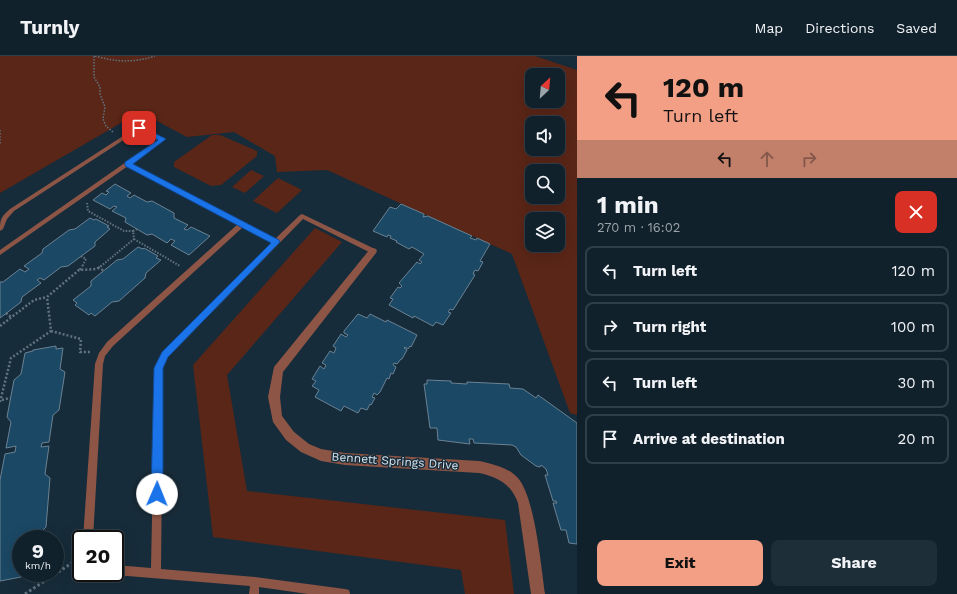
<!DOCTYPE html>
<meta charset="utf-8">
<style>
:root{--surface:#11212c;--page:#1e2e38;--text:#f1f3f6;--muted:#9ca3a9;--line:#303e48;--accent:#f39f85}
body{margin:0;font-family:"Work Sans",sans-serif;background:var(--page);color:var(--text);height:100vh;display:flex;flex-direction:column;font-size:15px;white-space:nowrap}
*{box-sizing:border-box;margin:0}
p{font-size:13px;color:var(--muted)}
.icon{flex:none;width:22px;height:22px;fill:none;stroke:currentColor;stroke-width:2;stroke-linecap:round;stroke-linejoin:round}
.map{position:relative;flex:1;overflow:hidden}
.side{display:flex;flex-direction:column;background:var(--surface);width:380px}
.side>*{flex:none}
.top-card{background:#f39f85;color:#111;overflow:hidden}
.needle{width:26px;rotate:26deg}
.controls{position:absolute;left:525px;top:12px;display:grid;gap:8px}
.controls a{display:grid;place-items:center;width:40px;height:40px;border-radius:8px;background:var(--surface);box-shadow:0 4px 16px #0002,0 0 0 1px var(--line);font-size:20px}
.speed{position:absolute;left:12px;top:474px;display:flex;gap:8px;font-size:20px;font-weight:700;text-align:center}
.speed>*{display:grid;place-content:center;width:52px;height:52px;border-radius:50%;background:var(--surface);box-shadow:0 4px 16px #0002,0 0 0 1px var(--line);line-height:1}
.speed small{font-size:10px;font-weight:400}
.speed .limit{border:2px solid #111;border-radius:6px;background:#fff;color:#111}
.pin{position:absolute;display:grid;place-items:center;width:34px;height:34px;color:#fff;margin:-17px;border-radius:8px;box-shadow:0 2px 6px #0006}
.me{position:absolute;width:44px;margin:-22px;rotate:1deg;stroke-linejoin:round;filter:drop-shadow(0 0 3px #0008)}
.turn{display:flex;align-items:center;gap:14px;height:84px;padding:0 20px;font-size:18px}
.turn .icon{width:52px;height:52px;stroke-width:2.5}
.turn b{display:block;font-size:28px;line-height:34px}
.lanes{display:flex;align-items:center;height:38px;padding:0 20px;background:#0003;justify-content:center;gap:20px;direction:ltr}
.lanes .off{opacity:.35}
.round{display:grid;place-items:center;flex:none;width:42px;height:42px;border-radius:8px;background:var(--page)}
.headline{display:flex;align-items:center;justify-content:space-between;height:68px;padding:0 20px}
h1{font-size:24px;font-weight:700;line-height:30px}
.button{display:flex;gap:8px;margin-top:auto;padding:8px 20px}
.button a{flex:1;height:46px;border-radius:8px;background:var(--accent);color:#111;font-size:16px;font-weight:700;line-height:46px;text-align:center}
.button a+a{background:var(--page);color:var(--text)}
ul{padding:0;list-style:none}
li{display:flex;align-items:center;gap:12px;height:50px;margin:0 8px 6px;padding:0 12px;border:2px solid var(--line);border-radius:8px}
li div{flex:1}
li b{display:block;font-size:15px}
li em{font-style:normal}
header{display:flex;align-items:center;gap:24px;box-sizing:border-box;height:56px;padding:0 20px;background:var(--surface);border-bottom:1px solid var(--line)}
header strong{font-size:19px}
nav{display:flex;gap:22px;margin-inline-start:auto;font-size:14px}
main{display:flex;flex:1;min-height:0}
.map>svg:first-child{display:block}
</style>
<header>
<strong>Turnly</strong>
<nav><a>Map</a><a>Directions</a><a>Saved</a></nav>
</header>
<main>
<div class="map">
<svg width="577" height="538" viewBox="0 0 577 538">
<rect width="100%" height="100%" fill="#172c3a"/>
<g fill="#5a2617" fill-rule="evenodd">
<path d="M0 0H535L577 14V359L570 357 512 198 327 114 277 116 275 100 234 76 187 81 140 56 0 137ZM532 19H558V45H532ZM532 67H558V93H532ZM532 115H558V141H532ZM532 163H558V189H532Z"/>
<polygon points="212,79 220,79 257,95 257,100 221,129 211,130 174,111 174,106"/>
<polygon points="251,114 264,120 245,137 232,131"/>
<polygon points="278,122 302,134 277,157 253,145"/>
<polygon points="315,172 342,186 227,319 247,435 505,464 514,538 465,538 461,514 213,481 193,309"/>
</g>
<g fill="#1b4865" stroke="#6a8293">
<polygon points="115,128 131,137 127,140 130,142 134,139 147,146 152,145 174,157 174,162 188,169 184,173 187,174 191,171 210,180 189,199 171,189 175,185 171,183 167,187 152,178 147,179 125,166 126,162 112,155 117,151 114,150 110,153 93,144 102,137 106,139 109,136 106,135"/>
<polygon points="401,148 424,158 424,159 423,161 428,160 472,180 470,182 476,184 477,182 490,188 480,205 483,206 478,215 475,214 473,218 475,219 453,254 450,253 448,256 451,257 443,269 436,266 433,270 414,260 413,262 389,249 393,243 390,242 398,231 400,232 402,230 399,227 417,206 420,208 422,206 419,204 424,198 412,191 409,193 396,186 397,185 390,182 391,180 388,179 387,181 373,175 390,151 396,153"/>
<polygon points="90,162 94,164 96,163 109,170 107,171 110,173 95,186 95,190 68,210 61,211 44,224 40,222 37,224 41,227 22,241 21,246 0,262 0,226 3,226 20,213 25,216 29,213 24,210 42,197 43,193 69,174 75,173"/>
<polygon points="138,191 143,193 144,192 158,200 156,202 161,204 146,217 145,222 119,245 112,246 95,260 91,257 89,259 75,249 77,247 73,244 91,230 91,225 117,204 123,203"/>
<polygon points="358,258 367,262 370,258 386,266 387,264 417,279 411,291 410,290 408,293 405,291 404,292 407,294 402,303 401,303 397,308 394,307 393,309 396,311 393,318 391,317 389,323 387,322 380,336 377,339 374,337 372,341 375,342 371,349 370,348 367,354 361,352 358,357 344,350 341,355 315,341 319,334 312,330 316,325 312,323 320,310 324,313 326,309 322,307 330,295 334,297 336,292 333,290 341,278 346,281 348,279 344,277 344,275"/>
<polygon points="56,290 56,293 63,292 60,313 65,316 59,354 53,359 49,386 42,387 41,391 49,390 45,418 50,422 46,471 37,480 37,483 21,483 21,517 25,517 22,518 21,521 0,525 0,424 5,398 15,396 16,390 6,392 11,366 7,361 14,324 21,318 25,297 33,295 33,294"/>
<polygon points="427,324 451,325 451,327 467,328 467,326 509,328 510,332 523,333 536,342 538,339 577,367 577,488 569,487 566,474 561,474 553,447 557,447 556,445 553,445 545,419 548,419 546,413 541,409 540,411 536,410 521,399 516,391 512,389 474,387 473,383 469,383 470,388 438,384 437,372 430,372 424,328 427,328"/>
</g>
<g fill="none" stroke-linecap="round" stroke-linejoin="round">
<g stroke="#61737f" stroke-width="1.5" stroke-dasharray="1.5 1.5" stroke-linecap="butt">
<polyline points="94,0 94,21 100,31 100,38 105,51 103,63 106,70 114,77"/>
<path d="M95 0C116 6 134 7 155 0"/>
<polyline points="0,74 0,89"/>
</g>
<g stroke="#61737f" stroke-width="2" stroke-dasharray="1.5 1.5" stroke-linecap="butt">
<polyline points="87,147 88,155 124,175 133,175 134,183 100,211"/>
<polyline points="133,175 137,173"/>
<polyline points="134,183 180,210"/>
<polyline points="81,200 86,203 82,211"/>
</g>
<g stroke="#61737f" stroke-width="2.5" stroke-dasharray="2 2" stroke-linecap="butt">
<polyline points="98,211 104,215"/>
<polyline points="80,214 82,210"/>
<polyline points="6,257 11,261"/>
<polyline points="0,270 34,244 47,241"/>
<polyline points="51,275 81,283 80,296 91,296"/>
<polyline points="2,344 10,342"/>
<polyline points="0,346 11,302 51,275 47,241 79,214 97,213 101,210"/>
</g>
<polyline stroke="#61737f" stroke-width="3" stroke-dasharray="2.5 2.5" stroke-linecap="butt" points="25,538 81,501"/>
<path fill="#8d5545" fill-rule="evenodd" d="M137 71H141L165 83 132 108 275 183 300 159 302 158 375 193 376 195 375 197H371L303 163 168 301 163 312 161 513 255 521 345 533 349 534 350 538H308L259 531V538H249L250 530 115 519 111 517H115V509L151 512 155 312 162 297 272 186 243 171 113 290 105 300 103 308 93 483H83L95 308 99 297 107 286 238 168 128 110 0 199V194L159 83 139 74 14 155 7 163 3 173 0 175C0 163 1 161 10 153Z"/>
<path fill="#8d5545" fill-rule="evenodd" d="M373 192 376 193 377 195 376 197 283 316 280 341 282 360 294 376 309 388 321 393 345 397 479 405C492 408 508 411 518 422 535 442 541 510 545 538H531L518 447C511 428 498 421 479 417L345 409 321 405 301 396 286 384 273 366 268 341 274 311 370 193Z"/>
</g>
<polygon fill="#1a73e8" stroke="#114b97" points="137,70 141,70 166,83 133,108 279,184 280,186 168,301 163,312 163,438 161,442 157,444 153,442 151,438 154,312 162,296 271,187 125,110 125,106 158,84 137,73"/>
<g text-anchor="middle" stroke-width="3" stroke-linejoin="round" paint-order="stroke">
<g font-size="12" fill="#d6e3ec" stroke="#172c3a">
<text transform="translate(395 405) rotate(4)" y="4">Bennett Springs Drive</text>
</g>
</g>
</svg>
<div class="controls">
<a><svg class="needle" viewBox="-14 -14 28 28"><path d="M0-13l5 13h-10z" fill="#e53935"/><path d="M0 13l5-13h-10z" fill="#9ca3a9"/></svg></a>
<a><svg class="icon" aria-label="sound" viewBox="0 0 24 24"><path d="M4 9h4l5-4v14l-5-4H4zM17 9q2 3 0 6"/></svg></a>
<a><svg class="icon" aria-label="search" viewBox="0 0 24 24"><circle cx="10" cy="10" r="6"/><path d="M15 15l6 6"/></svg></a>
<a><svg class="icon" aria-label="layers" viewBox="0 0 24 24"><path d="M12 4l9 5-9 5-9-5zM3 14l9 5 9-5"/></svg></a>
</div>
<div class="speed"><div>9<small>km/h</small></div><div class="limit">20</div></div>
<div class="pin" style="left:139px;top:72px;background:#d93025"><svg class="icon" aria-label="arrive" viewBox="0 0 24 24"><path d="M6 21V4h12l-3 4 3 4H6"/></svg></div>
<svg class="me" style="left:157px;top:438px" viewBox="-20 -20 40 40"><circle r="19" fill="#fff"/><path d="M0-13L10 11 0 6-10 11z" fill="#1a73e8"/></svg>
</div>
<section class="side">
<div class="top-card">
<div class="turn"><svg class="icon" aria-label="left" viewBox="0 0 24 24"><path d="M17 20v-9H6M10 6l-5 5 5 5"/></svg><div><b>120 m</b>Turn left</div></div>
<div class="lanes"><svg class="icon" aria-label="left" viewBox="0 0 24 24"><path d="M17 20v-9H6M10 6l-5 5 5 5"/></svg><svg class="icon off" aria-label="ahead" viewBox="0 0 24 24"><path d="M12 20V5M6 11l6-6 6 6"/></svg><svg class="icon off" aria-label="right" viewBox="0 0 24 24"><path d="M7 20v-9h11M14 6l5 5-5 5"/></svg></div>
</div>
<div class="headline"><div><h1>1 min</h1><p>270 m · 16:02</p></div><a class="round" style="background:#d93025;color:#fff"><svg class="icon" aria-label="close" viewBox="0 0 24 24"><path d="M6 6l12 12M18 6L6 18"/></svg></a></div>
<ul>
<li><svg class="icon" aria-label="left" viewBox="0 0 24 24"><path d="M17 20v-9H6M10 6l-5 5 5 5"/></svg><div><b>Turn left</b></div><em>120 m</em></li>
<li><svg class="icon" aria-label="right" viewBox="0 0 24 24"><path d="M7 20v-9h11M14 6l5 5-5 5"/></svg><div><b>Turn right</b></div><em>100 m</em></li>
<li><svg class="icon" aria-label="left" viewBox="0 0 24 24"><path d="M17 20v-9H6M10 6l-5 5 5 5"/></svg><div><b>Turn left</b></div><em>30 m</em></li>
<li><svg class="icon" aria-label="arrive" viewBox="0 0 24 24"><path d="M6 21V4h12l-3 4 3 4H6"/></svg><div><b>Arrive at destination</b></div><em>20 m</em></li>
</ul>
<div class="button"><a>Exit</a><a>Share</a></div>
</section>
</main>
